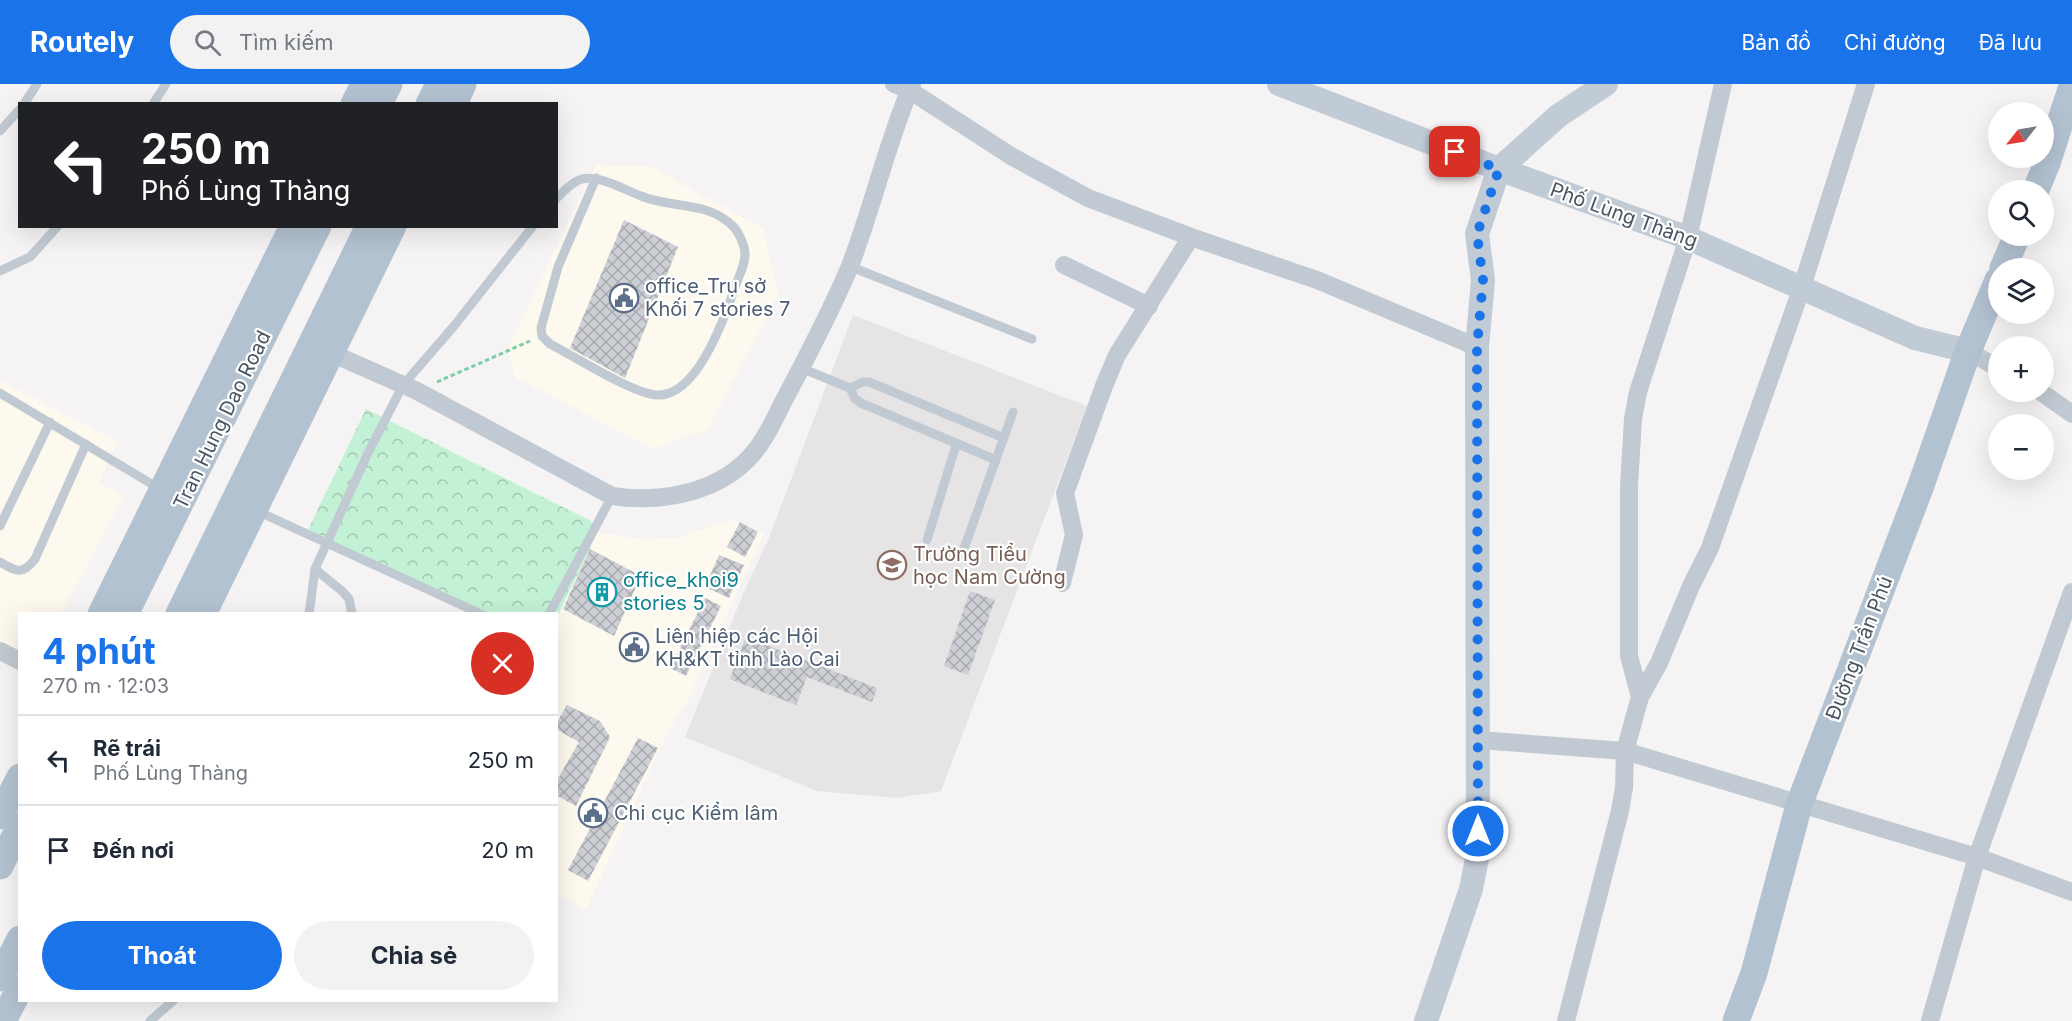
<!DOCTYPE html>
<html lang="vi">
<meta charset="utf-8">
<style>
:root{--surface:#fff;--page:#f2f2f3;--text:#1f2937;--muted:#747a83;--line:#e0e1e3;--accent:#1a73e8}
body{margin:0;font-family:Inter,sans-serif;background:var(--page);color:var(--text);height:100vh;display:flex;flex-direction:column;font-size:22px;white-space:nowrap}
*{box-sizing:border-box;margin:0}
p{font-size:20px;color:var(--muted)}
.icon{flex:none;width:33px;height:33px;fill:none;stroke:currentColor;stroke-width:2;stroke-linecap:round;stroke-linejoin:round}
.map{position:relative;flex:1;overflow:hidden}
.panel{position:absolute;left:18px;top:528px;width:540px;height:390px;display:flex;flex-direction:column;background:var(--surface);border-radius:0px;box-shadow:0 6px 24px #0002}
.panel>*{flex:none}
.hud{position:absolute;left:18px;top:18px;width:540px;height:126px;border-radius:0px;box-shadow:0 6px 24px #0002;background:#202124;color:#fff;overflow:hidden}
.needle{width:39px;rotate:239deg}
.tools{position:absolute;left:1988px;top:18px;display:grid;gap:12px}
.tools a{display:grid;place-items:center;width:66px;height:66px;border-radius:50%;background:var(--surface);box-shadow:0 6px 24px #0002;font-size:30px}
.pin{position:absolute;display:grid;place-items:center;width:51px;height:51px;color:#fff;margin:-26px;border-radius:12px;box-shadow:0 3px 9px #0006}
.me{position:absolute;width:66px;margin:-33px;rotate:0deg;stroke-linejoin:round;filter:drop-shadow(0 0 4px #0008)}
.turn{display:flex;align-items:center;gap:21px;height:126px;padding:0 24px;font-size:27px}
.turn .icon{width:78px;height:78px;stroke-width:2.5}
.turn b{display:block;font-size:42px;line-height:51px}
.round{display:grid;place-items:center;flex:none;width:63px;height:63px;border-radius:32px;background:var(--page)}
.headline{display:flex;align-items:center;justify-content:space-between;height:102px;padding:0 24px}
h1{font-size:36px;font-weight:700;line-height:45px;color:var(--accent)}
.primary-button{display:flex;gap:12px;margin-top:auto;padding:12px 24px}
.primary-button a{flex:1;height:69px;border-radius:36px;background:var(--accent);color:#fff;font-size:24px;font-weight:700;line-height:69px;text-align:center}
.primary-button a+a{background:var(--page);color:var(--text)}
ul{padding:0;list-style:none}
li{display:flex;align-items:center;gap:18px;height:90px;padding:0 24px;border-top:2px solid var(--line)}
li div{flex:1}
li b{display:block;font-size:22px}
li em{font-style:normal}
header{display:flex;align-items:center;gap:36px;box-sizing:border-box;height:84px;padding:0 30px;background:var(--accent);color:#fff}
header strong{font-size:28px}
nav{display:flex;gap:33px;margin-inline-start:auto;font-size:21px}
.search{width:420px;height:54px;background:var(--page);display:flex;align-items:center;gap:15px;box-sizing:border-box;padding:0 21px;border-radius:33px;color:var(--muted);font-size:22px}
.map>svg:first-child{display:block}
</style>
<header>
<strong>Routely</strong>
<div class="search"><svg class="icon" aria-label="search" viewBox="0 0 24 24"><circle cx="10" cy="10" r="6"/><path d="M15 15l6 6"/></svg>Tìm kiếm</div>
<nav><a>Bản đồ</a><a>Chỉ đường</a><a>Đã lưu</a></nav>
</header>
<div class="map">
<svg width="2072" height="937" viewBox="0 0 2072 937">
<defs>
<pattern id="park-crowns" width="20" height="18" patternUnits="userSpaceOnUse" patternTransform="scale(1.5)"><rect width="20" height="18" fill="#c3f1d5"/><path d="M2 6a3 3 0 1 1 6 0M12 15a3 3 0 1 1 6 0" fill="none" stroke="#a0c6b0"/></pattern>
<pattern id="building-cross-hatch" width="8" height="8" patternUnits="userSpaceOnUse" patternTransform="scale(1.5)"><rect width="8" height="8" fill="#cdcfd5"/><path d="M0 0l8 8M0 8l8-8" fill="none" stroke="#a8abb0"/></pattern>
</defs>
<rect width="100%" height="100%" fill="#f5f3f3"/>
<g fill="#fdf9ef">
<polygon points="596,81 648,82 763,144 778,212 708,345 654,365 514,293 508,264"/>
<polygon points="0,296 117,357 99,398 123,413 62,529 20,530 19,570 0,560"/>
<polygon points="731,436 764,450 688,616 667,649 586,826 557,809 557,533 595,448 641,455 675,454"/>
</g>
<polygon fill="#e6e4e5" points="853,231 1087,322 941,707 897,714 817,707 685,653 744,508 769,454"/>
<polygon fill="url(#park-crowns)" points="366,325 591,437 595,448 590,465 557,533 556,530 471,529 308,446"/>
<g fill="url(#building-cross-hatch)">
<polygon points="624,136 678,163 625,294 570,264"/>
<polygon points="740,438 758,448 745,473 727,463"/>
<polygon points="590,465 641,492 614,552 563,525"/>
<polygon points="719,471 744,481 729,514 705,503"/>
<polygon points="970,507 995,516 968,591 944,582"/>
<polygon points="705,514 721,522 686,592 670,584"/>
<polygon points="746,553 877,604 872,618 807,593 796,621 730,595"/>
<polygon points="567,621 600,637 610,653 576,722 556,711 556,698 579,658 556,645 556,640"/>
<polygon points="638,654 658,664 588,797 568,786"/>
</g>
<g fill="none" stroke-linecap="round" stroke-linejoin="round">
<polyline stroke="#7ad0a6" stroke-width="3" stroke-dasharray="4.5 3" stroke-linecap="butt" points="437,298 530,257"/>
<g stroke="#c1cad2" stroke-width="9">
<polyline points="24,20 37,0"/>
<polyline points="153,20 166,0"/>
<polyline points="0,47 20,25"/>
<path d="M556 115C562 109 569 101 577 97 592 87 625 106 641 112 672 125 707 116 734 143 739 149 744 160 745 168 746 179 739 192 735 203 725 233 697 313 657 311 633 310 574 272 550 260L542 252 541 244 558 183 596 94"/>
<polyline points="849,182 1032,255"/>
<polyline points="0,187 30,173 58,142"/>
<polyline points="801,284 850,304 855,315 861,319 996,376"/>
<polyline points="850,304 863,298 869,298 1004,354"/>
<polyline points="0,309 160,405"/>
<polyline points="257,427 481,530"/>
<polyline points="0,442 50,338"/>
<polyline points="927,456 956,361"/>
<polyline points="961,473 1013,328"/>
<path d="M0 478C16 487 22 492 35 475L86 360"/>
<polyline points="315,485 342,507 349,515 352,530"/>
<polyline points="309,530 315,485 368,369 403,301 454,242 533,142"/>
<polyline points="549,530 612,412"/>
<polyline points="150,937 174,916"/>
</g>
<g stroke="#c1cad2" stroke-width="18">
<polyline points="894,0 909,6 1011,72 1088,114 1191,153 1317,196 1477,263"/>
<polyline points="1064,181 1149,222"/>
<polyline points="1968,267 1998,284"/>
<path d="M331 269 417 307 612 412C658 419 714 410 748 375 767 356 777 328 790 305 811 265 833 223 850 182 873 122 887 59 912 0"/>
<polyline points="2041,308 2072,330"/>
<polyline points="1062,499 1074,451 1065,409 1104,302 1117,271 1191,153"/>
<polyline points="0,567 20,577"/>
<polyline points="1640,613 1629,572 1629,402 1633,335 1638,308 1688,154 1723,0"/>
<polyline points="1478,656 1625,667 1977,773 2072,808"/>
<polyline points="1566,937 1620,727 1624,704 1625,667 1640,613 1659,579 1691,502 1710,464 1802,203 1866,0"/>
<polyline points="1930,937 1977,773 2072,508"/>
</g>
<g stroke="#c1cbd6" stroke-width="24">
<polyline points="1279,0 1499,85 1688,154 1915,254 1968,267"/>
<polyline points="1426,937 1471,805 1478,770 1477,263 1483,196 1477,150 1499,85 1558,32 1606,0"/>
</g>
<g stroke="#b3c2d1" stroke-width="27">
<polyline points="354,20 364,0"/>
<polyline points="379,20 389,0"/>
<polyline points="429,20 439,0"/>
<polyline points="454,20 463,0"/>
<polyline points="2036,106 2047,79 2072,2"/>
<polyline points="2003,184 2017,152"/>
<polyline points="101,530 293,142"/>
<polyline points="125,530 318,142"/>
<polyline points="179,530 369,142"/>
<polyline points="203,530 393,142"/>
<polyline points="0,732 20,693"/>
<polyline points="0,782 20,742"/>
<polyline points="0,894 20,855"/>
<polyline points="3,937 20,904"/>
<polyline points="1736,937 1754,889 1799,721 1920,404 1968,267 1998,196"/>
</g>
</g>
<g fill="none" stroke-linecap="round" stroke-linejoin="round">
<polyline stroke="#1a73e8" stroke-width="10" stroke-dasharray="0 18" points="1455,68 1499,85 1477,150 1483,196 1477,263 1478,747"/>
</g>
<defs>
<g id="civic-ring" transform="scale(1.5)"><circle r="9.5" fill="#fff" stroke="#5c6f8a" stroke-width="1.5"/><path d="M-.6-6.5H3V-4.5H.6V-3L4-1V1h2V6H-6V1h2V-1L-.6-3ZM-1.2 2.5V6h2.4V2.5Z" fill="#5c6f8a"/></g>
<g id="school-ring" transform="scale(1.5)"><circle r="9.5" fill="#fff" stroke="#8d6e63" stroke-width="1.5"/><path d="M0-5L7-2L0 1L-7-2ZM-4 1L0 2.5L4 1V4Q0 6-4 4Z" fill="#8d6e63"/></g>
<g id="building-ring" transform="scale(1.5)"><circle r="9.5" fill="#fff" stroke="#0f9aa8" stroke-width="1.5"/><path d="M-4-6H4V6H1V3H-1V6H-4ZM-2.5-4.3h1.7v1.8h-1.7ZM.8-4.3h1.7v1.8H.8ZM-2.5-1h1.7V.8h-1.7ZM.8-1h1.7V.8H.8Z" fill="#0f9aa8"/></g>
</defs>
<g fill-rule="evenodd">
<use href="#civic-ring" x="624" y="214"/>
<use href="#school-ring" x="892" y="481"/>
<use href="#building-ring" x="602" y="508"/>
<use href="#civic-ring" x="634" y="563"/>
<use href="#civic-ring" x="593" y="729"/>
</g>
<g text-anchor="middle" stroke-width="4.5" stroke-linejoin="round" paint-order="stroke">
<g font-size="20" fill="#4a5661" stroke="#fff">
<text transform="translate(1624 131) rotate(20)" y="7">Phố Lùng Thàng</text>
<text transform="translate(222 336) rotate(-64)" y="7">Tran Hung Dao Road</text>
<text transform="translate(1859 564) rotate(-69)" y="7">Đường Trần Phú</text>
</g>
<g font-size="20" fill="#4e5e75" stroke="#fff" text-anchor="start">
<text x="645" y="209">office_Trụ sở<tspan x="645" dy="23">Khối 7 stories 7</tspan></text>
<text x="655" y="559">Liên hiệp các Hội<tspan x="655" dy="23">KH&amp;KT tỉnh Lào Cai</tspan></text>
<text x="614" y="736">Chi cục Kiểm lâm</text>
</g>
<g font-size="20" fill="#785e54" stroke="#fff" text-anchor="start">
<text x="913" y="477">Trường Tiểu<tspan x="913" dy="23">học Nam Cường</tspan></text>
</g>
<g font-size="20" fill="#0d838f" stroke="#fff" text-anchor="start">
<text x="623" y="503">office_khoi9<tspan x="623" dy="23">stories 5</tspan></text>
</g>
</g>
</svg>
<div class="tools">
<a><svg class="needle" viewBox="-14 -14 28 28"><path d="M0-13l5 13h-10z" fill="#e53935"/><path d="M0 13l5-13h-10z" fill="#747a83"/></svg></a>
<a><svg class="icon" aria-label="search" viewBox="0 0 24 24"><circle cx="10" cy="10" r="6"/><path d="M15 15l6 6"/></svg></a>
<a><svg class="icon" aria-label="layers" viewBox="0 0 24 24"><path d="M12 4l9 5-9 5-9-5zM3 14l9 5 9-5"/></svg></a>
<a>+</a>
<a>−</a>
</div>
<div class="pin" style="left:1455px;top:68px;background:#d93025"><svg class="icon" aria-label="arrive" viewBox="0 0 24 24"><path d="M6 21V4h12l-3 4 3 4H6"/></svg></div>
<svg class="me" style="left:1478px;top:747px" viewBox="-20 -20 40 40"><circle r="17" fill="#1a73e8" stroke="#fff" stroke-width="3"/><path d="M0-11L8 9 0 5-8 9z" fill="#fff"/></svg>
<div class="hud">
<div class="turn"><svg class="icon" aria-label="left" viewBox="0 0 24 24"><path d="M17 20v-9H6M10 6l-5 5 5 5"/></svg><div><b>250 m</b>Phố Lùng Thàng</div></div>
</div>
<section class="panel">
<div class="headline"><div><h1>4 phút</h1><p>270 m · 12:03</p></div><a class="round" style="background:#d93025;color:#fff"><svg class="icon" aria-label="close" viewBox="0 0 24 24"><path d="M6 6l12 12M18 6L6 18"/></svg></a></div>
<ul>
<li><svg class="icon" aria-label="left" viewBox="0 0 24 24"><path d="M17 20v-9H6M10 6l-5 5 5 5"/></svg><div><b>Rẽ trái</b><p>Phố Lùng Thàng</p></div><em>250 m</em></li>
<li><svg class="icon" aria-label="arrive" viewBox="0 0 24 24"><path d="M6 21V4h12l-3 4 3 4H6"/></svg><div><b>Đến nơi</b></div><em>20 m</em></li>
</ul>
<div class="primary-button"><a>Thoát</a><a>Chia sẻ</a></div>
</section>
</div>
